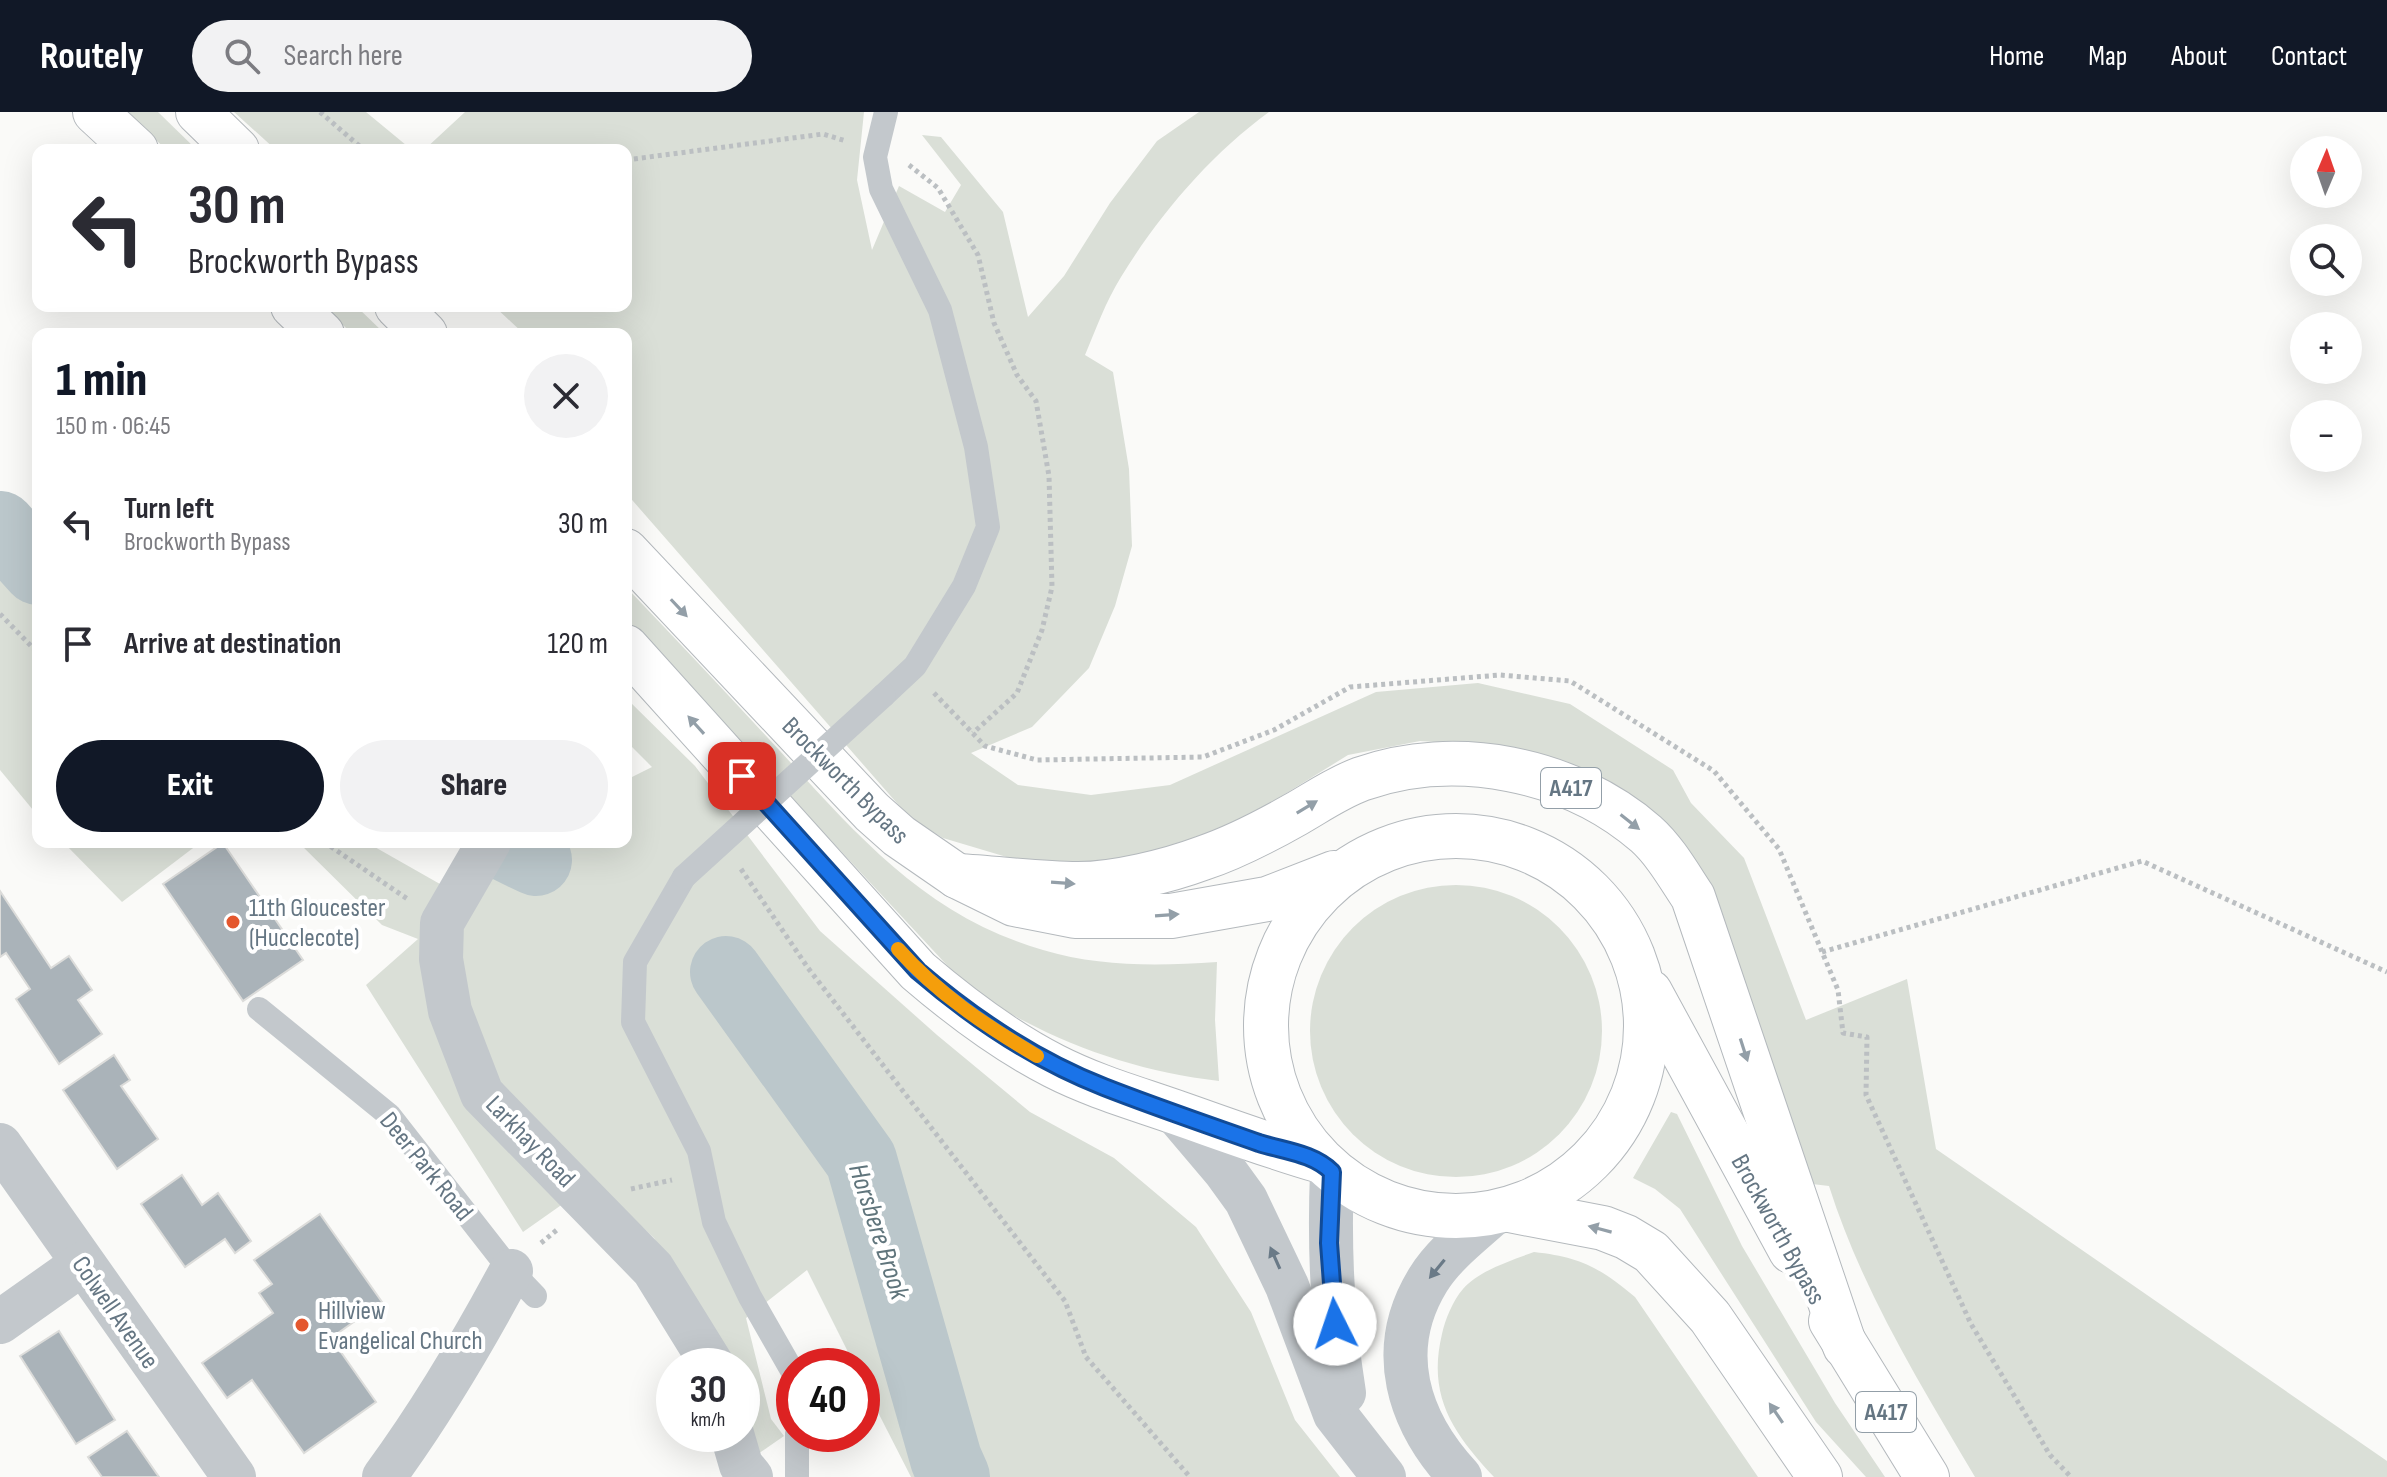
<!DOCTYPE html>
<meta charset="utf-8">
<style>
:root{--surface:#fff;--page:#f2f2f3;--text:#2b2b33;--muted:#7c7c81;--accent:#111827}
body{margin:0;font-family:"Sofia Sans Condensed",sans-serif;background:var(--page);color:var(--text);height:100vh;display:flex;flex-direction:column;font-size:30px;white-space:nowrap}
*{box-sizing:border-box;margin:0}
p{font-size:26px;color:var(--muted)}
.icon{flex:none;width:44px;height:44px;fill:none;stroke:currentColor;stroke-width:2;stroke-linecap:round;stroke-linejoin:round}
.map{position:relative;flex:1;overflow:hidden}
.side{position:absolute;left:32px;top:216px;width:600px;height:520px;display:flex;flex-direction:column;background:var(--surface);border-radius:16px;box-shadow:0 8px 32px #0002}
.side>*{flex:none}
.guide{position:absolute;left:32px;top:32px;width:600px;height:168px;border-radius:16px;box-shadow:0 8px 32px #0002;background:#fff;color:var(--text);overflow:hidden}
.needle{width:52px;rotate:2deg}
.tools{position:absolute;left:2290px;top:24px;display:grid;gap:16px}
.tools a{display:grid;place-items:center;width:72px;height:72px;border-radius:50%;background:var(--surface);box-shadow:0 8px 32px #0002;font-size:40px}
.speed{position:absolute;left:656px;top:1236px;display:flex;gap:16px;font-size:40px;font-weight:700;text-align:center}
.speed>*{display:grid;place-content:center;width:104px;height:104px;border-radius:50%;background:var(--surface);box-shadow:0 8px 32px #0002;line-height:1}
.speed small{font-size:20px;font-weight:400}
.speed .limit{border:12px solid #d22;background:#fff;color:#111}
.pin{position:absolute;display:grid;place-items:center;width:68px;height:68px;color:#fff;margin:-34px;border-radius:16px;box-shadow:0 4px 12px #0006}
.me{position:absolute;width:88px;margin:-44px;rotate:356deg;stroke-linejoin:round;filter:drop-shadow(0 0 6px #0008)}
.turn{display:flex;align-items:center;gap:28px;height:168px;padding:0 24px;font-size:36px}
.turn .icon{width:104px;height:104px;stroke-width:2.5}
.turn b{display:block;font-size:56px;line-height:68px}
.round{display:grid;place-items:center;flex:none;width:84px;height:84px;border-radius:42px;background:var(--page)}
.head{display:flex;align-items:center;justify-content:space-between;height:136px;padding:0 24px}
h1{font-size:48px;font-weight:800;line-height:60px;color:var(--accent)}
.button{display:flex;gap:16px;margin-top:auto;padding:16px 24px}
.button a{flex:1;height:92px;border-radius:48px;background:var(--accent);color:#fff;font-size:32px;font-weight:800;line-height:92px;text-align:center}
.button a+a{background:var(--page);color:var(--text)}
ul{padding:0;list-style:none}
li{display:flex;align-items:center;gap:24px;height:120px;padding:0 24px}
li div{flex:1}
li b{display:block;font-size:30px}
li em{font-style:normal}
header{display:flex;align-items:center;gap:48px;box-sizing:border-box;height:112px;padding:0 40px;background:var(--accent);color:#fff}
header strong{font-size:38px}
nav{display:flex;gap:44px;margin-inline-start:auto;font-size:28px}
.search{width:560px;height:72px;background:var(--page);display:flex;align-items:center;gap:20px;box-sizing:border-box;padding:0 28px;border-radius:44px;color:var(--muted);font-size:30px}
.map>svg:first-child{display:block}
</style>
<header>
<strong>Routely</strong>
<div class="search"><svg class="icon" aria-label="search" viewBox="0 0 24 24"><circle cx="10" cy="10" r="6"/><path d="M15 15l6 6"/></svg>Search here</div>
<nav><a>Home</a><a>Map</a><a>About</a><a>Contact</a></nav>
</header>
<div class="map">
<svg width="2387" height="1365" viewBox="0 0 2387 1365">
<rect width="100%" height="100%" fill="#fafaf8"/>
<g fill="#dadfd7">
<polygon points="125,0 158,0 197,38 167,38"/>
<polygon points="234,0 366,0 412,38 276,38"/>
<path d="M465 0H864L857 68 872 138 899 74 945 100 961 73 922 23 941 25 1003 100 1028 205 1064 164 1110 91 1157 29 1199 0H1269C1210 43 1159 103 1121 165 1106 189 1096 217 1085 243L1113 260 1129 357 1132 434 1115 494 1089 556 1032 615 971 641 1018 673 1091 683 1170 673 1376 580 1478 571 1570 592 1673 658 1691 691 1744 746 1806 908 1907 867 1936 1037 2387 1349V1365H1975C1920 1272 1862 1178 1829 1074L1812 1072 1688 744 1485 633 1420 629 1348 643 1227 718 1183 737 1074 754 1010 746 943 726 909 705 626 381V222H524L494 194H626V38H424Z"/>
<polygon points="324,194 356,194 385,222 352,222"/>
<polygon points="0,448 38,487 38,704 0,658"/>
<path d="M626 475C678 529 729 584 780 639 859 725 926 804 1043 838 1100 855 1158 854 1217 850L1215 908 1219 969C1150 961 1085 941 1024 909 1000 897 979 879 957 864L626 508Z"/>
<polygon points="626,586 695,654 820,819 937,923 1030,1000 1114,1046 1196,1115 1251,1200 1295,1308 1340,1365 911,1365 862,1269 862,1254 855,1254 807,1158 746,1206 771,1307 784,1324 755,1344 742,1304 742,1254 726,1254 715,1220 654,1126 594,1070 523,1120 366,873 418,827 382,813 298,730 366,730 447,776 425,822 530,730 626,730 626,668 652,655 626,629"/>
<polygon points="63,730 201,730 122,790"/>
<circle cx="1456" cy="919" r="146"/>
<polygon points="1671,1000 1677,1002 1742,1134 1835,1291 1885,1365 1866,1365 1816,1310 1680,1097 1655,1077 1633,1066"/>
<path d="M1534 1140C1580 1145 1599 1155 1635 1185L1758 1365H1494C1453 1321 1427 1284 1442 1222 1445 1208 1453 1188 1463 1177 1478 1159 1512 1148 1534 1140Z"/>
</g>
<g fill="none" stroke-linecap="round" stroke-linejoin="round">
<g stroke="#bbc7cb" stroke-width="72">
<polyline points="0,415 38,457"/>
<polyline points="499,730 536,748"/>
<polyline points="726,860 861,1048 946,1347 954,1365"/>
</g>
</g>
<g fill="#aab3b9" stroke="#dcdcda" stroke-width="2">
<polygon points="223,731 303,848 243,889 163,772"/>
<polygon points="0,779 51,856 69,844 92,878 78,888 102,922 59,952 16,887 30,877 6,841 0,845"/>
<polygon points="114,943 130,968 121,974 158,1027 117,1057 63,978"/>
<polygon points="182,1063 202,1093 218,1081 251,1129 235,1141 225,1127 185,1155 141,1092"/>
<polygon points="320,1102 382,1190 331,1226 376,1290 304,1341 252,1268 227,1286 202,1251 273,1201 259,1181 272,1172 254,1148"/>
<polygon points="59,1219 115,1308 76,1332 20,1244"/>
<polygon points="127,1319 159,1365 102,1365 88,1345"/>
</g>
<g fill="none" stroke-linecap="round" stroke-linejoin="round">
<g stroke="#b4b9bd" stroke-width="46">
<g id="trunk">
<polyline points="95,0 136,38"/>
<polyline points="198,0 237,38"/>
<polyline points="293,194 322,222"/>
<polyline points="397,194 425,222"/>
<polyline points="626,439 872,700 899,724 957,764 1014,792 1075,804 1171,804 1267,787 1334,761"/>
<path d="M626 535 918 859C960 895 1005 929 1054 954 1093 974 1135 986 1175 1000 1224 1017 1272 1035 1321 1049"/>
<circle cx="1456" cy="914" r="190"/>
<path d="M957 764C997 766 1038 772 1078 772 1115 772 1168 759 1203 746 1236 735 1266 719 1296 702 1317 690 1337 676 1361 667 1455 634 1570 656 1646 722 1665 739 1679 764 1693 785L1845 1234"/>
<polyline points="1650,880 1791,1139"/>
<polyline points="1509,1098 1603,1116 1626,1125 1651,1140 1710,1205 1820,1365"/>
<polyline points="1831,1209 1927,1365"/>
</g>
</g>
<g stroke="#bbbfc2" stroke-width="5" stroke-dasharray="4 4" stroke-linecap="butt">
<polyline points="320,0 364,38"/>
<polyline points="626,48 823,22 846,29"/>
<polyline points="909,53 938,76 978,143 994,211 1017,263 1036,289 1049,364 1052,475 1042,518 1017,581 973,621"/>
<polyline points="0,502 38,541"/>
<polyline points="934,581 985,634 1037,648 1203,645 1274,618 1350,575 1500,563 1570,569 1714,659 1779,737 1838,878 1843,921 1867,925 1866,983 1971,1212 2050,1343 2071,1365"/>
<polyline points="324,730 409,788"/>
<polyline points="741,757 808,856 1065,1189 1086,1245 1190,1365"/>
<polyline points="1822,840 2142,749 2387,860"/>
<polyline points="631,1077 672,1068"/>
<polyline points="541,1131 558,1117"/>
</g>
<g stroke="#c3c8cc" stroke-width="24">
<polyline points="884,583 915,554 964,474 988,415 976,335 940,198 881,77 875,45 886,0"/>
<polyline points="684,765 635,850 633,910 699,1039 714,1110 750,1185 794,1262"/>
<polyline points="259,897 389,1003 511,1159 535,1184"/>
<polyline points="797,1322 797,1365"/>
</g>
<g stroke="#c3c8cc" stroke-width="44">
<polyline points="489,730 442,811 441,847 450,899 482,982 653,1157 713,1254"/>
<polyline points="0,1033 234,1365"/>
<polyline points="0,1210 82,1152"/>
<polyline points="732,1322 741,1353 751,1365"/>
<path d="M384 1365C433 1298 472 1232 511 1159"/>
</g>
<g stroke="#c3c8cc" stroke-width="44">
<polyline points="1175,1000 1225,1059 1246,1088 1287,1174 1335,1302 1384,1365"/>
<path d="M1332 1060C1329 1134 1332 1207 1344 1281"/>
<path d="M1460 1365C1408 1309 1385 1238 1428 1168 1444 1142 1471 1122 1493 1102"/>
</g>
<use href="#trunk" stroke="#fff" stroke-width="44"/>
<polyline stroke="#c3c8cc" stroke-width="24" points="684,765 884,583"/>
</g>
<defs><path id="oneway-solid" d="M-6-.8H1V-3.2L6.5 0L1 3.2V.8H-6Z" transform="scale(2)"/></defs>
<g fill="#939fa8">
<use href="#oneway-solid" transform="translate(679 496) rotate(47)"/>
<use href="#oneway-solid" transform="translate(696 613) rotate(-132)"/>
<use href="#oneway-solid" transform="translate(1307 695) rotate(-31)"/>
<use href="#oneway-solid" transform="translate(1630 710) rotate(38)"/>
<use href="#oneway-solid" transform="translate(1063 771) rotate(4)"/>
<use href="#oneway-solid" transform="translate(1167 803) rotate(-4)"/>
<use href="#oneway-solid" transform="translate(1744 938) rotate(72)"/>
<use href="#oneway-solid" transform="translate(1600 1117) rotate(-165)"/>
<use href="#oneway-solid" transform="translate(1776 1301) rotate(-124)"/>
</g>
<g fill="#6a7a87">
<use href="#oneway-solid" transform="translate(1275 1146) rotate(-114)"/>
<use href="#oneway-solid" transform="translate(1437 1157) rotate(129)"/>
</g>
<g fill="none" stroke-linecap="round" stroke-linejoin="round">
<g stroke="#114b97" stroke-width="20">
<path id="route" d="M742 664 918 859C974 907 1035 948 1104 975 1155 995 1208 1013 1259 1031 1284 1039 1313 1041 1332 1060L1329 1131 1335 1212"/>
</g>
<use href="#route" stroke="#1a73e8" stroke-width="14"/>
<path stroke="#f59e0b" stroke-width="14" d="M898 837C937 881 986 914 1037 944"/>
</g>
<g fill="#e4572e" stroke="#fff" stroke-width="3">
<circle cx="233" cy="810" r="8"/>
<circle cx="302" cy="1213" r="8"/>
</g>
<g text-anchor="middle" stroke-width="8" stroke-linejoin="round" paint-order="stroke">
<g fill="#fff" stroke="#939fa8" stroke-width="2">
<rect x="1541" y="656" width="60" height="40" rx="6"/>
<rect x="1856" y="1280" width="60" height="40" rx="6"/>
</g>
<g font-size="24" font-weight="bold" fill="#657683">
<text x="1571" y="684">A417</text>
<text x="1886" y="1308">A417</text>
</g>
<g font-size="26" fill="#657683" stroke="#fff">
<text transform="translate(846 668) rotate(45)" y="9">Brockworth Bypass</text>
<text transform="translate(531 1029) rotate(46)" y="9">Larkhay Road</text>
<text transform="translate(427 1054) rotate(51)" y="9">Deer Park Road</text>
<text transform="translate(1779 1117) rotate(61)" y="9">Brockworth Bypass</text>
<text transform="translate(116 1200) rotate(55)" y="9">Colwell Avenue</text>
</g>
<g font-size="26" fill="#657683" stroke="#fff" text-anchor="start">
<text x="249" y="804">11th Gloucester<tspan x="249" dy="30">(Hucclecote)</tspan></text>
<text x="318" y="1207">Hillview<tspan x="318" dy="30">Evangelical Church</tspan></text>
</g>
<g font-size="28" font-style="italic" fill="#60757c" stroke="#fff">
<text transform="translate(880 1119) rotate(72)" y="10">Horsbere Brook</text>
</g>
</g>
</svg>
<div class="tools">
<a><svg class="needle" viewBox="-14 -14 28 28"><path d="M0-13l5 13h-10z" fill="#e53935"/><path d="M0 13l5-13h-10z" fill="#7c7c81"/></svg></a>
<a><svg class="icon" aria-label="search" viewBox="0 0 24 24"><circle cx="10" cy="10" r="6"/><path d="M15 15l6 6"/></svg></a>
<a>+</a>
<a>−</a>
</div>
<div class="speed"><div>30<small>km/h</small></div><div class="limit">40</div></div>
<div class="pin" style="left:742px;top:664px;background:#d93025"><svg class="icon" aria-label="arrive" viewBox="0 0 24 24"><path d="M6 21V4h12l-3 4 3 4H6"/></svg></div>
<svg class="me" style="left:1335px;top:1212px" viewBox="-20 -20 40 40"><circle r="19" fill="#fff"/><path d="M0-13L10 11 0 6-10 11z" fill="#1a73e8"/></svg>
<div class="guide">
<div class="turn"><svg class="icon" aria-label="left" viewBox="0 0 24 24"><path d="M17 20v-9H6M10 6l-5 5 5 5"/></svg><div><b>30 m</b>Brockworth Bypass</div></div>
</div>
<section class="side">
<div class="head"><div><h1>1 min</h1><p>150 m · 06:45</p></div><a class="round"><svg class="icon" aria-label="close" viewBox="0 0 24 24"><path d="M6 6l12 12M18 6L6 18"/></svg></a></div>
<ul>
<li><svg class="icon" aria-label="left" viewBox="0 0 24 24"><path d="M17 20v-9H6M10 6l-5 5 5 5"/></svg><div><b>Turn left</b><p>Brockworth Bypass</p></div><em>30 m</em></li>
<li><svg class="icon" aria-label="arrive" viewBox="0 0 24 24"><path d="M6 21V4h12l-3 4 3 4H6"/></svg><div><b>Arrive at destination</b></div><em>120 m</em></li>
</ul>
<div class="button"><a>Exit</a><a>Share</a></div>
</section>
</div>
